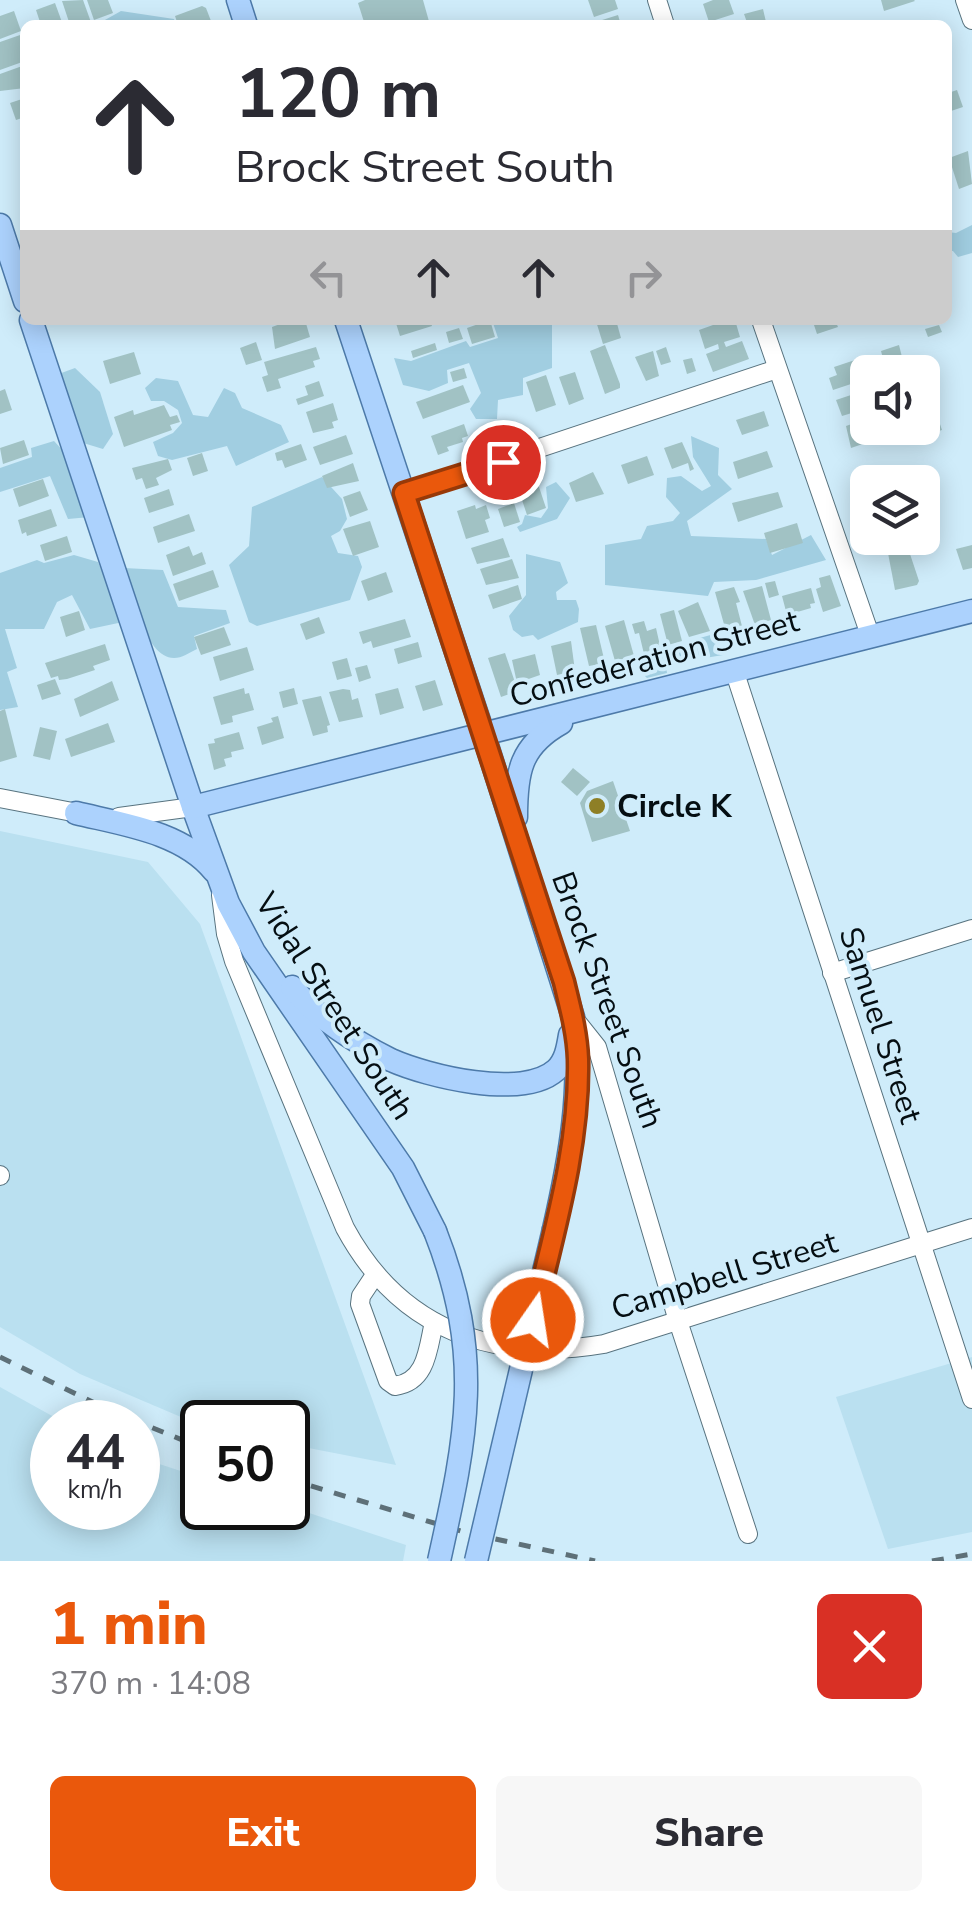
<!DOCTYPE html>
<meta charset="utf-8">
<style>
:root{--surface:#fff;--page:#f7f7f7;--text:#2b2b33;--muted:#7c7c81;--accent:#ea580c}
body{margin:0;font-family:"Nunito Sans",sans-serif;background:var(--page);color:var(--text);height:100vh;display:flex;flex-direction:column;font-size:38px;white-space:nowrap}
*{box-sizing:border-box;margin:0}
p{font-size:32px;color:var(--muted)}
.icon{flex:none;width:55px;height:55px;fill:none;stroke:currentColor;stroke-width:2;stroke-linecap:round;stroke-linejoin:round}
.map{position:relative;height:1561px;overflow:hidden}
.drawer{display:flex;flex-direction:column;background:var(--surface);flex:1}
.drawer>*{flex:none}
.top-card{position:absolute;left:20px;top:20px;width:932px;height:305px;border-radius:15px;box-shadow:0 5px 25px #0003;background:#fff;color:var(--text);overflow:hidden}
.fabs{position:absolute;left:850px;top:355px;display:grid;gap:20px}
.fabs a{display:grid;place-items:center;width:90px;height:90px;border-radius:15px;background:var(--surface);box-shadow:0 5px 25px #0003;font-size:50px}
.speed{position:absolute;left:30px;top:1400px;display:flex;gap:20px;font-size:50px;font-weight:700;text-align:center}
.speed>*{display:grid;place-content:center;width:130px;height:130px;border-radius:50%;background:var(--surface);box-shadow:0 5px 25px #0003;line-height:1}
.speed small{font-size:25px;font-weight:400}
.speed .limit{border:5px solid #111;border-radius:15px;background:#fff;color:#111}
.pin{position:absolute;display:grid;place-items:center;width:85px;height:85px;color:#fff;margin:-42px;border:5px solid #fff;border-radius:50%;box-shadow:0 2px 10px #0007}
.me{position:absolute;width:110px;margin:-55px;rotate:13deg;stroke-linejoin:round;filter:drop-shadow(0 0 8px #0008)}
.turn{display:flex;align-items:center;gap:35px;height:210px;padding:0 50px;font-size:45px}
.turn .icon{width:130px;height:130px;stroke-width:2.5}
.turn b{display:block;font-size:70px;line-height:85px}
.lanes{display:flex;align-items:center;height:95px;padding:0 50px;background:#0003;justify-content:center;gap:50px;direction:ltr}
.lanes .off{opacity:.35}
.round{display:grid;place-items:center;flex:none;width:105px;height:105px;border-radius:15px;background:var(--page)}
.head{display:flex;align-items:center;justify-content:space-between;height:170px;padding:0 50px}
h1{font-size:60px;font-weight:800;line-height:75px;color:var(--accent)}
.cta{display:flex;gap:20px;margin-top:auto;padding:20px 50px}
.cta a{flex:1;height:115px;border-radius:15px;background:var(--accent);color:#fff;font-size:40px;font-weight:800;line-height:115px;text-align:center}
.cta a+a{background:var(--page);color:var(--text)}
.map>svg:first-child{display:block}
</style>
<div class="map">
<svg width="972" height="1561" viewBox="0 0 972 1561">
<rect width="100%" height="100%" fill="#cfecfa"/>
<g fill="#bae0f0">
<polygon points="0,831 148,862 200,924 396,1465 288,1444 288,1422 202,1422 202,1426 80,1374 0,1327"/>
<polygon points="972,1357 972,1532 888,1549 836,1397"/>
<polygon points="0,1387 63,1422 52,1422 52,1508 138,1508 138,1457 202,1478 202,1508 288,1506 406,1545 403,1561 0,1561"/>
</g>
<g fill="#a1cee1">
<polygon points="121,11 174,19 176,25 96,25"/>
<polygon points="972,225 972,253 958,257 953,251 948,251 948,232 956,233"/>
<polygon points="492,320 552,320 552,368 523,378 523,395 498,400 497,419 476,419 470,409 481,393 469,363 447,370 448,383 429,391 403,385 394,358 411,361 466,341 470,347 498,338"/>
<polygon points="75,368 100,392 113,434 103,449 80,442 56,375"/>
<polygon points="156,378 178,381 193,415 208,417 224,388 235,393 242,408 281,425 289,442 236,466 227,446 172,460 158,456 153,442 173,433 182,423 178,410 164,401 151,401 145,388"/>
<polygon points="691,436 719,448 718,475 732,489 687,521 691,536 766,539 772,555 811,535 826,560 756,580 714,582 708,596 605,585 605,545 641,539 647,526 673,521 680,513 666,497 667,478 681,476 702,491 711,486 693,457"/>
<polygon points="54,441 66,454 90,517 68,519 50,476 0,492 0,468 32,457 31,448"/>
<polygon points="322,477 342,499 347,519 340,531 331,536 338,553 358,556 362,567 350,600 257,626 249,622 229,565 249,546 252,507"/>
<polygon points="556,482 570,498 557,519 520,532 517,527 522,524 525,515 541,518 548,508 546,487"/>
<polygon points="526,554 560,562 568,583 556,592 557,600 576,600 579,609 578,622 538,640 533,635 522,637 513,630 509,616 526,595"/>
<polygon points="74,555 98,562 123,622 90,629 72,595 57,602 44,629 5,629 17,668 7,672 18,707 0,710 0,573 37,560 44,563"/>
<path d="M124 568 163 570 178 607 226 610 230 623 194 636 197 649C189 653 182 658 174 658 145 658 132 592 124 568Z"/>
<polygon points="714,634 722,636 729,648 723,655 705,658 693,652 682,659 665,661 667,673 647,678 638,669 640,660 687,648 689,641"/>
</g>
<g fill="#a1c2c4">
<polygon points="83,0 92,25 70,25 62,1"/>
<polygon points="87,0 108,0 113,13 94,20"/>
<polygon points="365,0 423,0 430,25 365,25 358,3"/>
<polygon points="588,0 615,0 618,9 594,17"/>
<polygon points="713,0 729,0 734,14 709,22 703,4"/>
<polygon points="881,0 914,0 915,1 884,11"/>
<polygon points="55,3 63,25 41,25 36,10"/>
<polygon points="202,6 206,8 211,21 207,25 178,25 175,16"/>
<polygon points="763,9 766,22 748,25 744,14"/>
<polygon points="14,11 21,31 0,39 0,16"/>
<polygon points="618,15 621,25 601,25 599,21"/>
<polygon points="23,34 25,61 0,70 0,42"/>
<polygon points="25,65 25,88 0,91 0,74"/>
<polygon points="957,90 963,107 948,112 948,93"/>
<polygon points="25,98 25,117 16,120 10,103"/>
<polygon points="968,151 972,184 959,189 949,158"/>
<polygon points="291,320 305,320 310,337 275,349 272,327"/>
<polygon points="395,320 430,320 432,326 400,336"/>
<polygon points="490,320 495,337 472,344 467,328"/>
<polygon points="616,320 621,338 603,344 596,321"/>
<polygon points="727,320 735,320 740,337 724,342 726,347 742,341 749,359 713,372 706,354 719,349 718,344 705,349 699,330"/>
<polygon points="819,320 835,320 838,327 817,334 813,322"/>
<polygon points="939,325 942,332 928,337 925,329"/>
<polygon points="459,328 463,339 449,343 446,332"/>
<polygon points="256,342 262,360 246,365 240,348"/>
<polygon points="435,343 437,350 413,358 411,351"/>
<polygon points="605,345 620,384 620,388 605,394 590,351"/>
<polygon points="899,345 903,361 885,366 881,351"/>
<polygon points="316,347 320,359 313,361 315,367 278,379 281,388 267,392 262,377 268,375 264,362"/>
<polygon points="666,347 671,362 661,365 656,351"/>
<polygon points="653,351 659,376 646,381 635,357"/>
<polygon points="134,352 141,374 110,384 103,361"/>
<polygon points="692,358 696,371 687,374 683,360"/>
<polygon points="858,359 860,364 864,362 867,371 858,376 860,381 833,390 829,378 837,375 834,367"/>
<polygon points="464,368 467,378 453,382 450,372"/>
<polygon points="575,372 584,399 569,405 559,377"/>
<polygon points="546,375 556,405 536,412 526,382"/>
<polygon points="319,381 324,396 298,405 296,399 308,395 305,386"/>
<polygon points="463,385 470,402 423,419 416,402"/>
<polygon points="5,389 12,410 0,414 0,391"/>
<polygon points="866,390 868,408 842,416 836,400"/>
<polygon points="930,392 936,410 922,414 922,394"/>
<polygon points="333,403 338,420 332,422 334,428 313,433 306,412"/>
<polygon points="164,405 170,417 177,415 180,422 170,425 172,430 124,447 114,417 133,410 134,415"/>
<polygon points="764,411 769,426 742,435 736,420"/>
<polygon points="938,418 942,430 933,433 930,421"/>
<polygon points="866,419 868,428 880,428 883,437 851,448 846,426"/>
<polygon points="464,424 468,436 462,438 463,442 447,447 449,451 438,455 431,436"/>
<polygon points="346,435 353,454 320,465 313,447"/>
<polygon points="24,440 29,455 3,464 0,448"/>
<polygon points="682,442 694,469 690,471 688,463 672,469 664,448"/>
<polygon points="301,444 307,460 285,468 282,460 277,461 275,453"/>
<polygon points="767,451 773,467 738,479 733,462"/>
<polygon points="202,453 208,471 193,476 187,458"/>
<polygon points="647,456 654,475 628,484 621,465"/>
<polygon points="168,459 172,470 156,478 159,485 146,489 142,478 136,480 132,468"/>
<polygon points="353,463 359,481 327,488 322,476"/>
<polygon points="593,472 604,494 576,502 569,483"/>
<polygon points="536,478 546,508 527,515 517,485"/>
<polygon points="43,479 49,496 19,507 13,489"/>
<polygon points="169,489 174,505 149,513 144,498"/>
<polygon points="360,491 368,510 350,517 343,497"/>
<polygon points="778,492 783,507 738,522 732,503"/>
<polygon points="514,503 520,522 504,527 498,509"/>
<polygon points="475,505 476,509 486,505 490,518 485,520 489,532 466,539 457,511"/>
<polygon points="51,509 57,526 27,536 26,532 22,534 18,520"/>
<polygon points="189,514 195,531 158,543 153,527"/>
<polygon points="929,515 936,535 917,542 915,538 922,538 922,518"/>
<polygon points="370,521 379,547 353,556 343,529"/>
<polygon points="797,523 803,543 770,553 764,533"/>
<polygon points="67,536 72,552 45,561 40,545"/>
<polygon points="503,538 510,557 477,564 471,548"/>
<polygon points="972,545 972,568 963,570 956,549"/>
<polygon points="189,546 193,556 202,552 206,564 173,576 166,555"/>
<polygon points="908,548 919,581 917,585 895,590 888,553"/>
<polygon points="512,559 519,578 486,585 480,569"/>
<polygon points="213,570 219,587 179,601 173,584"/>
<polygon points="386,572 393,592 368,601 361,581"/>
<polygon points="830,575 841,606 823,612 816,589 821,587 819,578"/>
<polygon points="775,581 779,595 769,598 765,583"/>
<polygon points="518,585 522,599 493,609 488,595"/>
<polygon points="762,586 771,620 755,625 743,591"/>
<polygon points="734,587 740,602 736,603 743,630 727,635 715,592"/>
<polygon points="811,588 815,603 810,604 811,608 787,615 782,596"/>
<polygon points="698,602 710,631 689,637 678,611"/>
<polygon points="674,610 682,641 668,645 660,614"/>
<polygon points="79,611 85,630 66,637 60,617"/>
<polygon points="319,617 325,633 306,640 300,624"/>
<polygon points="405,619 411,637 373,648 371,641 363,644 359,632"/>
<polygon points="624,620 634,656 615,661 605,626"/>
<polygon points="644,621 647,631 656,628 661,650 644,654 639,633 635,634 632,624"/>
<polygon points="596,625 605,663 589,666 580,628"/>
<polygon points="224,627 231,645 201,655 194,637"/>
<polygon points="571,641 575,671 557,675 551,646"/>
<polygon points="418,642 422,657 398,664 394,649"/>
<polygon points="105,644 110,660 93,666 95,670 67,679 59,680 58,676 51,678 45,663"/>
<polygon points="247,647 254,670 220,681 213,657"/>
<polygon points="505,653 518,691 501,697 488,658"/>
<polygon points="535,654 540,675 517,683 512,660"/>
<polygon points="347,658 352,676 337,680 332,662"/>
<polygon points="367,665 371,678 359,682 355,668"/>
<polygon points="55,679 61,694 42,700 37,685"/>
<polygon points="435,680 443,705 423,711 415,686"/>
<polygon points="112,681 119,700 80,717 74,699"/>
<polygon points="244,688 245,694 249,693 254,710 232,716 233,722 221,725 213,697"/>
<polygon points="294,688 298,704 283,708 279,692"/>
<polygon points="398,688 404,708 380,715 375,694"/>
<polygon points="343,689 350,690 352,700 358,698 363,717 339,722 329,692"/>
<polygon points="321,696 330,725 327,726 328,732 313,736 302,700"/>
<polygon points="5,709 17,757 0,762 0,711"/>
<polygon points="278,716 284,738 262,745 257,727 273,722 271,718"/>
<polygon points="108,723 115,742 71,757 65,739"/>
<polygon points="40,727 57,731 50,760 33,756"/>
<polygon points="239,732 244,749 231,752 232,757 224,759 226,766 214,770 208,744 215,743 214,739"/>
<polygon points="573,768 590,782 577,796 561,782"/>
<polygon points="613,781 630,831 592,842 580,803 587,791"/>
</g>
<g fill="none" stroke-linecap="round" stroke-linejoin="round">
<g stroke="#58737f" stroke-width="20">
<g id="minor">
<polyline points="657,0 665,25"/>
<polyline points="965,0 972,20"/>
<polyline points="761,320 870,635"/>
<polyline points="404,493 777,369"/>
<polyline points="734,670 972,1399"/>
<polyline points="0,798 88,815"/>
<polyline points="119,817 193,807"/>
<path d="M221 895 226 934 234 961 345 1228C400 1330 494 1363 604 1344L972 1228"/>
<polyline points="832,973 972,929"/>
<polyline points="573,1017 597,1047 678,1321 748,1534"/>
<polyline points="0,1175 0,1176"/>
<path d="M375 1275 361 1296 360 1304 388 1381 395 1386C427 1382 428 1348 434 1322"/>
</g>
</g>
<g stroke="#4d7aa9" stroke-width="25">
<g id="major">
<polyline points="238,0 246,25"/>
<polyline points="0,225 25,301"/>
<polyline points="31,320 193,807 228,903 254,952 403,1168 435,1231"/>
<path d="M346 320 484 736 573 1017C583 1089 570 1159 554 1229"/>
<polyline points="193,807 972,611"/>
<path d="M76 813C121 824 183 832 214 871"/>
<path d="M516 817C516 772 520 746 561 723"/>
<path d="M292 987C318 1019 355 1042 391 1060 427 1076 523 1100 556 1070 566 1061 568 1047 570 1035"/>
</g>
</g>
<use href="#minor" stroke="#fff" stroke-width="18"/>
<use href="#major" stroke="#acd2fd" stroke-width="22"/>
<g stroke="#5e7078" stroke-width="5" stroke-dasharray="12 12" stroke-linecap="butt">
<polyline points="0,1357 109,1410 202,1448"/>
<polyline points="288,1479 464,1532 595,1561"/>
<polyline points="932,1561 972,1554"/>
</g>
<g stroke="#4d7aa9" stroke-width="25" stroke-linecap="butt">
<g id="major-bridge">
<path d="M435 1231C484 1356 467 1435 439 1561"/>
<polyline points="476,1561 554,1229"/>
</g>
</g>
<use href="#major-bridge" stroke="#acd2fd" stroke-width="22"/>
</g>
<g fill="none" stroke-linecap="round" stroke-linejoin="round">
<g stroke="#983908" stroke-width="25">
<path id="route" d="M503 462 404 493 564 982C570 1007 577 1032 578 1059 580 1147 553 1235 533 1320"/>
</g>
<use href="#route" stroke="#ea580c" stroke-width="18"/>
</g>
<circle fill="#8e7f26" stroke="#cfecfa" stroke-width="4" cx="597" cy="806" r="10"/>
<g text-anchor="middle" stroke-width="8" stroke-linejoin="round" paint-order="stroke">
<g font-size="32" fill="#050e12" stroke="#cfecfa">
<text transform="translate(654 658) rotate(-15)" y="11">Confederation Street</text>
<text transform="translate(608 1000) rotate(70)" y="11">Brock Street South</text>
<text transform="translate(335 1006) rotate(57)" y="11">Vidal Street South</text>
<text transform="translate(881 1025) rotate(72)" y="11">Samuel Street</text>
<text transform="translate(724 1275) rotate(-17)" y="11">Campbell Street</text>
</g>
<g font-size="32" font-weight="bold" fill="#050e12" stroke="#cfecfa" text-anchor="start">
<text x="617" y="817">Circle K</text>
</g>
</g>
</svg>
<div class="fabs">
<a><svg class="icon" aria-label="sound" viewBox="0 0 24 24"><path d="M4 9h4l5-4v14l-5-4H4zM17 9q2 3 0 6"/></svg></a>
<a><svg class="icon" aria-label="layers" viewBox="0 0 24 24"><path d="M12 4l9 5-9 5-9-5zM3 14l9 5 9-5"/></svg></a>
</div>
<div class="speed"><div>44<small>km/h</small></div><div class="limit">50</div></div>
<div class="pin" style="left:503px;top:462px;background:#d93025"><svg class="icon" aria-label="arrive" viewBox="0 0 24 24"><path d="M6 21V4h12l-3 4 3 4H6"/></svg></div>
<svg class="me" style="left:533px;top:1320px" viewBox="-20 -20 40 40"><circle r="17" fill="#ea580c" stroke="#fff" stroke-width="3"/><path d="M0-11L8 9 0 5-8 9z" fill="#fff"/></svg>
<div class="top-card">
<div class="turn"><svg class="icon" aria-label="ahead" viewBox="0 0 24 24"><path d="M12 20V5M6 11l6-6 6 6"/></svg><div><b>120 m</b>Brock Street South</div></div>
<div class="lanes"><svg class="icon off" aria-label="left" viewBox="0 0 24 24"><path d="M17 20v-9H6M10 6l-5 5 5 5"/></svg><svg class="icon" aria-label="ahead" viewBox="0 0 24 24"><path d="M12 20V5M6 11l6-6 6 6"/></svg><svg class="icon" aria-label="ahead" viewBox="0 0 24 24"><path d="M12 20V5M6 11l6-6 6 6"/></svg><svg class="icon off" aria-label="right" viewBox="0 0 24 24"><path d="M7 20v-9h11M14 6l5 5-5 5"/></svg></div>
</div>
</div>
<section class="drawer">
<div class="head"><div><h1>1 min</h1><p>370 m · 14:08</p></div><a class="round" style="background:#d93025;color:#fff"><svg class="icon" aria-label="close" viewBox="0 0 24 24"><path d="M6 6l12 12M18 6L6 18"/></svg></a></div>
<div class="cta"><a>Exit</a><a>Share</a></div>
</section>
